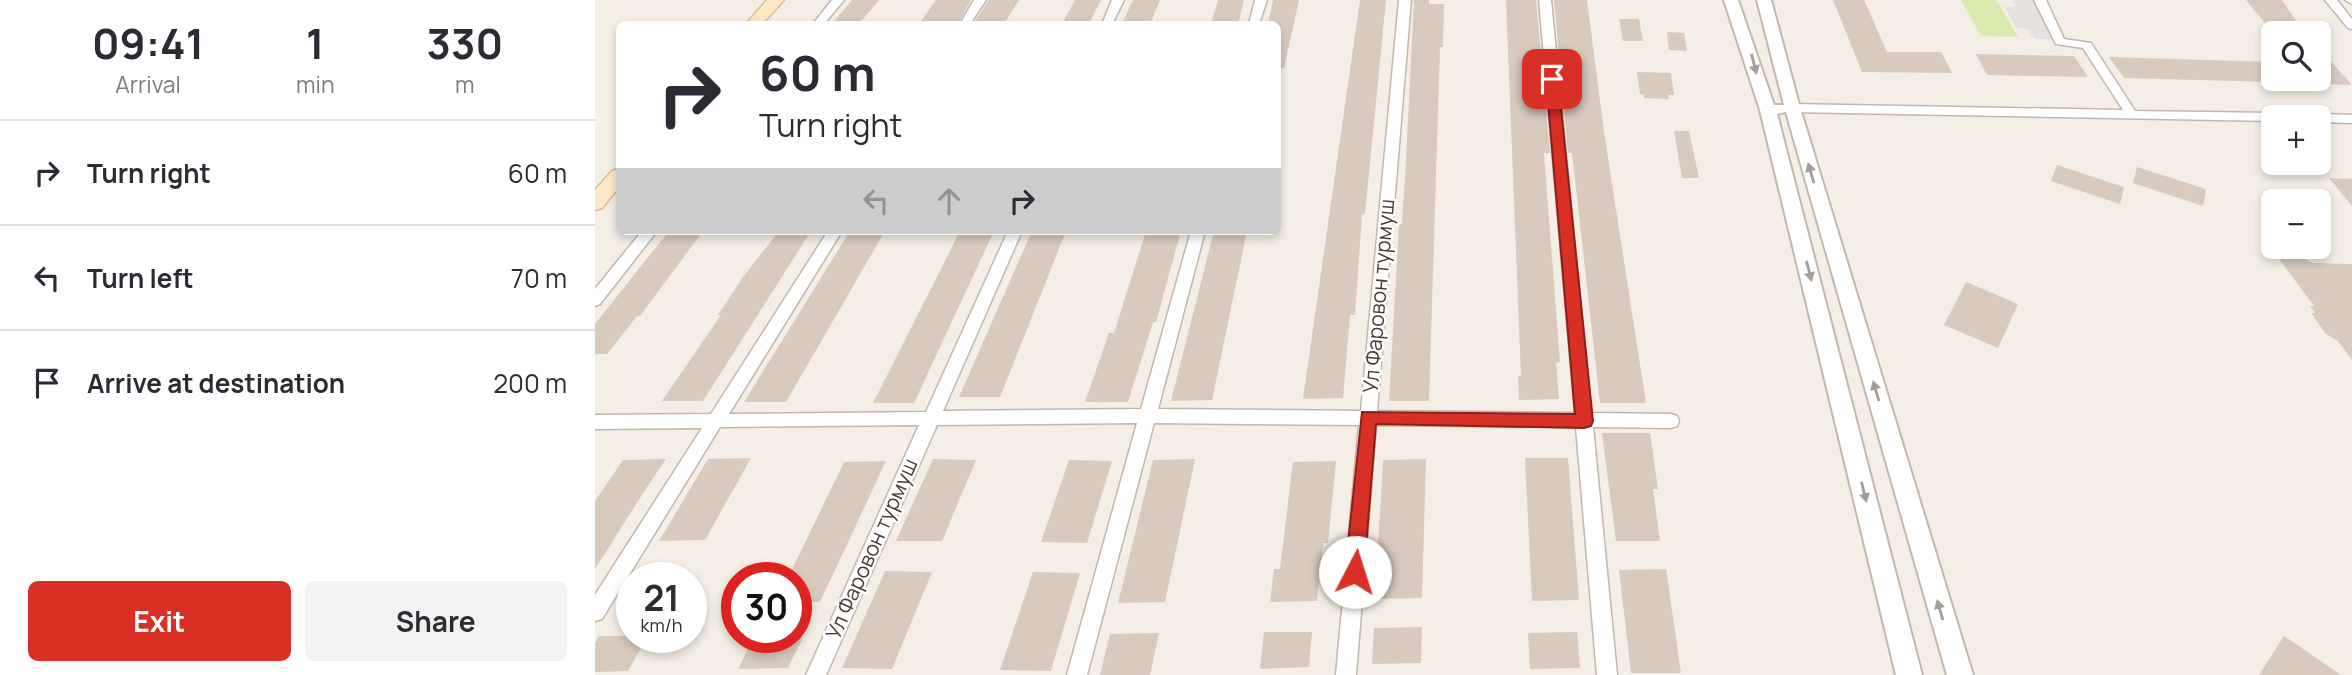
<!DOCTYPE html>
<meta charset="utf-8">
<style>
:root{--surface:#fff;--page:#f2f2f3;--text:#2b2b33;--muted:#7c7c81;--line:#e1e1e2;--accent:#d93025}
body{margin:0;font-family:Manrope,sans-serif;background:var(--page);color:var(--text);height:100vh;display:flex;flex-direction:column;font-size:26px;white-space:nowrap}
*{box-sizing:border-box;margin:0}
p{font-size:23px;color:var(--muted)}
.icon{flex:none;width:38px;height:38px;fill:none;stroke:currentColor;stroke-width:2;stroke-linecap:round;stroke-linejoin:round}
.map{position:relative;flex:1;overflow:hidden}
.panel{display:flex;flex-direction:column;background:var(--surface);width:595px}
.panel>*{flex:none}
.guide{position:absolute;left:21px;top:21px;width:665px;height:214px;border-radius:10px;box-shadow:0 4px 10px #0003;background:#fff;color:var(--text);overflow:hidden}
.tools{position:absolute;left:1666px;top:21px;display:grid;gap:14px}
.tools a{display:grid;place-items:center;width:70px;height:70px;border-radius:10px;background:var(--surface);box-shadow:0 4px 10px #0003;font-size:35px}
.speed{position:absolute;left:21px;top:562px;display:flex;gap:14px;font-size:35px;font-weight:700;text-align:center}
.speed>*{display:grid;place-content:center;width:91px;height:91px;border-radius:50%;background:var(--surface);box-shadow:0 4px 10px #0003;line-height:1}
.speed small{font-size:18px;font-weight:400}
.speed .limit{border:10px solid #d22;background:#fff;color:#111}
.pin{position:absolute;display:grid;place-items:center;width:60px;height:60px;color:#fff;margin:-30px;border-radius:14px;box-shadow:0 4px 10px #0006}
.me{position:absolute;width:77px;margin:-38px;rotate:5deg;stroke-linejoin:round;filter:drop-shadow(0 0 5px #0008)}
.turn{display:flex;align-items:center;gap:24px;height:147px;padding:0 28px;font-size:32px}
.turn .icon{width:91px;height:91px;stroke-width:2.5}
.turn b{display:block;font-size:49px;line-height:60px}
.lanes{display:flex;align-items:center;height:66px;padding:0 28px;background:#0003;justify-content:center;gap:35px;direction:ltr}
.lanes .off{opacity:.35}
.eta{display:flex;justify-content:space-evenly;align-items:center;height:119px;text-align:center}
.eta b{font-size:42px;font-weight:700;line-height:49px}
.button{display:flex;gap:14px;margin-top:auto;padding:14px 28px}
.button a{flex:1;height:80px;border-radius:10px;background:var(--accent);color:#fff;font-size:28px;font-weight:700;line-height:80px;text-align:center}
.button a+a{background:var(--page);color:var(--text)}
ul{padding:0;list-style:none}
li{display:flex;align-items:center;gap:21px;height:105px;padding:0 28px;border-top:2px solid var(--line)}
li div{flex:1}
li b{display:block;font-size:26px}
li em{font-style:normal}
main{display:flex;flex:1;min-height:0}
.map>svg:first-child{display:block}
</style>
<main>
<section class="panel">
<div class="eta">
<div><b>09:41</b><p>Arrival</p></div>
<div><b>1</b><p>min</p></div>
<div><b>330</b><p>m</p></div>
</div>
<ul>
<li><svg class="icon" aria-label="right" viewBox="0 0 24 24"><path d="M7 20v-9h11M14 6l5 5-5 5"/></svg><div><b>Turn right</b></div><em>60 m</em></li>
<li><svg class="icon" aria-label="left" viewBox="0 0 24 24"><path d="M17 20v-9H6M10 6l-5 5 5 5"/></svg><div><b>Turn left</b></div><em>70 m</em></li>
<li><svg class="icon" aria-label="arrive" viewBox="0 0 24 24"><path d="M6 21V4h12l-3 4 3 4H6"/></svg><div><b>Arrive at destination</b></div><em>200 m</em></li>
</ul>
<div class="button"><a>Exit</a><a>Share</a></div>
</section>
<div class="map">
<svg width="1757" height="675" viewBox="0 0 1757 675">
<rect width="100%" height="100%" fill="#f4eee6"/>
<polygon fill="#d8eaad" points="1366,0 1401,0 1423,37 1386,36"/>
<polygon fill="#e5e1df" points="1418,0 1439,0 1457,39 1440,39 1432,29 1421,28 1410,7 1420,6"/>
<g fill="#d9cabe">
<polygon points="257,0 284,0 264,24 237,24"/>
<polygon points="341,0 376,0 363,24 324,24"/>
<polygon points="394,0 424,0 409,24 378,24"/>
<polygon points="480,0 506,0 494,24 467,24"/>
<polygon points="538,0 565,0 555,24 527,24"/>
<polygon points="623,0 649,0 643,24 616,24"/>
<polygon points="678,0 704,0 689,68 682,68 682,24 673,24"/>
<polygon points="765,0 791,0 770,214 767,214 760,315 755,315 748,398 708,399"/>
<polygon points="819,0 834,0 834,4 849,4 848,47 845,47 834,401 794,401 804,224 807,224 811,160"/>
<polygon points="911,0 941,0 955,153 949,153 965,362 961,363 964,399 924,400 923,376 926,376"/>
<polygon points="959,0 992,0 1009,132 1051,403 1005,403 977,153 973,153"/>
<polygon points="1238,0 1269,0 1292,52 1346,52 1357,73 1267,72"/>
<polygon points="1651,0 1687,0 1709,33 1678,33"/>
<polygon points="1024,19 1044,19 1048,41 1028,41"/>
<polygon points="1072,32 1089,33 1092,51 1074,50"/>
<polygon points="1724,48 1757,85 1724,84"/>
<polygon points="1381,54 1479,56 1493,77 1392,75"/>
<polygon points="1514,57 1678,62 1678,82 1529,78"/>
<polygon points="1042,72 1076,73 1079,95 1073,95 1074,99 1049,98 1049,95 1045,94"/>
<polygon points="1079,131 1094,131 1104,178 1087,178"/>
<polygon points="1462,165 1529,187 1525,204 1456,181"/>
<polygon points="1542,167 1611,189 1608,206 1538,183"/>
<polygon points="1734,178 1757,179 1757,206"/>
<polygon points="74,231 108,231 45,316 42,316 12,354 0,354 0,324"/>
<polygon points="184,231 216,231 108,401 67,401 126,315 123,315 148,277"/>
<polygon points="255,231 290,231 191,402 149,402"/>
<polygon points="365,231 399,231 319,403 278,403"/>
<polygon points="437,231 471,231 405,397 364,397"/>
<polygon points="551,231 586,231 561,322 558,322 533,402 490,402 514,333 519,333"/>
<polygon points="619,231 652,231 617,400 576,401"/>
<polygon points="1679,252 1700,253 1718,263 1757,264 1757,360 1743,341 1731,334 1716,313 1720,313 1715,306 1719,306"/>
<polygon points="1371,282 1423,304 1403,348 1349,325"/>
<polygon points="1007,433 1055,433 1063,489 1058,489 1065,541 1021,541"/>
<polygon points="156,458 110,540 64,541 113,459"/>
<polygon points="930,458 973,458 984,600 937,601"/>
<polygon points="71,459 52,487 0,569 0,501 28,460"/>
<polygon points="338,459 381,460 347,541 301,541"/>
<polygon points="600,459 570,602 523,603 558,460"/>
<polygon points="831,459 827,598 780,599 788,460"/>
<polygon points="474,460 517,461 492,543 446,542"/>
<polygon points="291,461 225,602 201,602 201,578 193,578 249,462"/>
<polygon points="741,461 733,543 728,543 722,601 675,602 679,569 685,569 698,462"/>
<polygon points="1071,569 1086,673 1036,673 1024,570"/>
<polygon points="290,571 337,572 297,669 247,668"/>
<polygon points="438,572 485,573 456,671 405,670"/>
<polygon points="827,627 826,663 777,664 779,628"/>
<polygon points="669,632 717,632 714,667 665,669"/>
<polygon points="982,632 985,668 935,669 933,633"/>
<polygon points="564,633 555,675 505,675 515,634"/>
<polygon points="4,636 37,636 52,637 33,671 0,672 0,643"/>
<polygon points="1689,636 1746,675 1664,675"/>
<polygon points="159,637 208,637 193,668 143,669"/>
</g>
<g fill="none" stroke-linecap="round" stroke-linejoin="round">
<g stroke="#c3b7ab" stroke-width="3">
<g id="minor">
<polygon points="237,0 249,0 229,24 218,24"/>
<polygon points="379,0 391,0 375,24 365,24"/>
<polygon points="517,0 529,0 517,24 507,24"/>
<polygon points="660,0 672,0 664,24 654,24"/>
<polygon points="804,0 816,0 782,411 980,413 944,0 956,0 996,413 1076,414 1082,416 1084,421 1082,426 1076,428 998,427 1022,675 1002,675 981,427 781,425 761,675 741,675 764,425 559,423 492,675 472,675 542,423 342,425 231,675 211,675 324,425 125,427 7,619 0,621 0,595 107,428 0,429 0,415 116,414 233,231 247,231 134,414 331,412 413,231 427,231 348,411 546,409 596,231 610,231 563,409 766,411"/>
<polygon points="1439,0 1451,0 1469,39 1496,43 1540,111 1678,113 1684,117 1678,117 1678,121 1197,112 1191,108 1197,104 1528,110 1488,48 1461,44"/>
<polygon points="1730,0 1742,0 1757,19 1757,29 1753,28"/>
<polygon points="1750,0 1757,0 1757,4"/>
<polygon points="1724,114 1757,115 1757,123 1724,122 1724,117 1718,117"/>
<polygon points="47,231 62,231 5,304 0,306 0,289"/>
</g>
</g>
<g stroke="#c3b7ab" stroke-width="4">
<polygon id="tertiary" points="1129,0 1143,0 1179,105 1189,105 1162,0 1176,0 1205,108 1378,675 1352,675 1191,112 1182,114 1327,675 1301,675 1165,110"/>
</g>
<g stroke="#d9bd96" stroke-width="3">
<g id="secondary">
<polygon points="172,0 189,0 167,24 151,24"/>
<polygon points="24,169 24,187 7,208 0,210 0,190 17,171"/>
</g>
</g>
<use href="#minor" fill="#fff" fill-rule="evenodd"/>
<use href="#tertiary" fill="#fff" fill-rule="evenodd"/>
<use href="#secondary" fill="#ffe8c5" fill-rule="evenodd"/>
</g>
<defs><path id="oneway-solid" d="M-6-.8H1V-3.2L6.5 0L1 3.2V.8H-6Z" transform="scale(1.75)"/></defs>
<g fill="#a39e9a">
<use href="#oneway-solid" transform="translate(1159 64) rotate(76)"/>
<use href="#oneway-solid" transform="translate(1216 173) rotate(-106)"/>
<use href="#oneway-solid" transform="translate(1214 271) rotate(76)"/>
<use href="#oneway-solid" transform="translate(1281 391) rotate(-106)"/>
<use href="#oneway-solid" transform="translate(1269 492) rotate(76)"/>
<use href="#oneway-solid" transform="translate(1345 610) rotate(-106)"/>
</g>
<polygon fill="#d93025" stroke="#8d1f18" stroke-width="2" points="957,75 963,79 998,421 996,426 989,428 781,424 769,572 767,578 760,581 753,578 750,572 767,412 980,414 951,79"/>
<g text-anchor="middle" stroke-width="5" stroke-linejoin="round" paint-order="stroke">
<g font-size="21" fill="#473d35" stroke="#fff">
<text transform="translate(784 296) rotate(-85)" y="7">Ул Фаровон турмуш</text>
<text transform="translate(277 549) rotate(-66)" y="7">Ул Фаровон турмуш</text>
</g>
</g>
</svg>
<div class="tools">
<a><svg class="icon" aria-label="search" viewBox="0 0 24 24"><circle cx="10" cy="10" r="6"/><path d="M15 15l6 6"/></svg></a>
<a>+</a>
<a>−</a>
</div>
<div class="speed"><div>21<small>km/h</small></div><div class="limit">30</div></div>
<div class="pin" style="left:957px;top:79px;background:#d93025"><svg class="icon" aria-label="arrive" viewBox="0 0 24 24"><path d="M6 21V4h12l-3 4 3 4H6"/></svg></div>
<svg class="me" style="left:760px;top:572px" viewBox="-20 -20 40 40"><circle r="19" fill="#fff"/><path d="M0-13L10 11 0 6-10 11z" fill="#d93025"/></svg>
<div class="guide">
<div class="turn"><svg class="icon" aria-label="right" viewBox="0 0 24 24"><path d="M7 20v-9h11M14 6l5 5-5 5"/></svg><div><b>60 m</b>Turn right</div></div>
<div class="lanes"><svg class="icon off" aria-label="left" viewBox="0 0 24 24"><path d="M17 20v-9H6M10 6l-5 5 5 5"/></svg><svg class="icon off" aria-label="ahead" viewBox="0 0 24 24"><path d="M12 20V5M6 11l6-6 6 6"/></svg><svg class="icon" aria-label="right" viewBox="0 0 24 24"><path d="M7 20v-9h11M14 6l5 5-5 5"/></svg></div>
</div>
</div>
</main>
